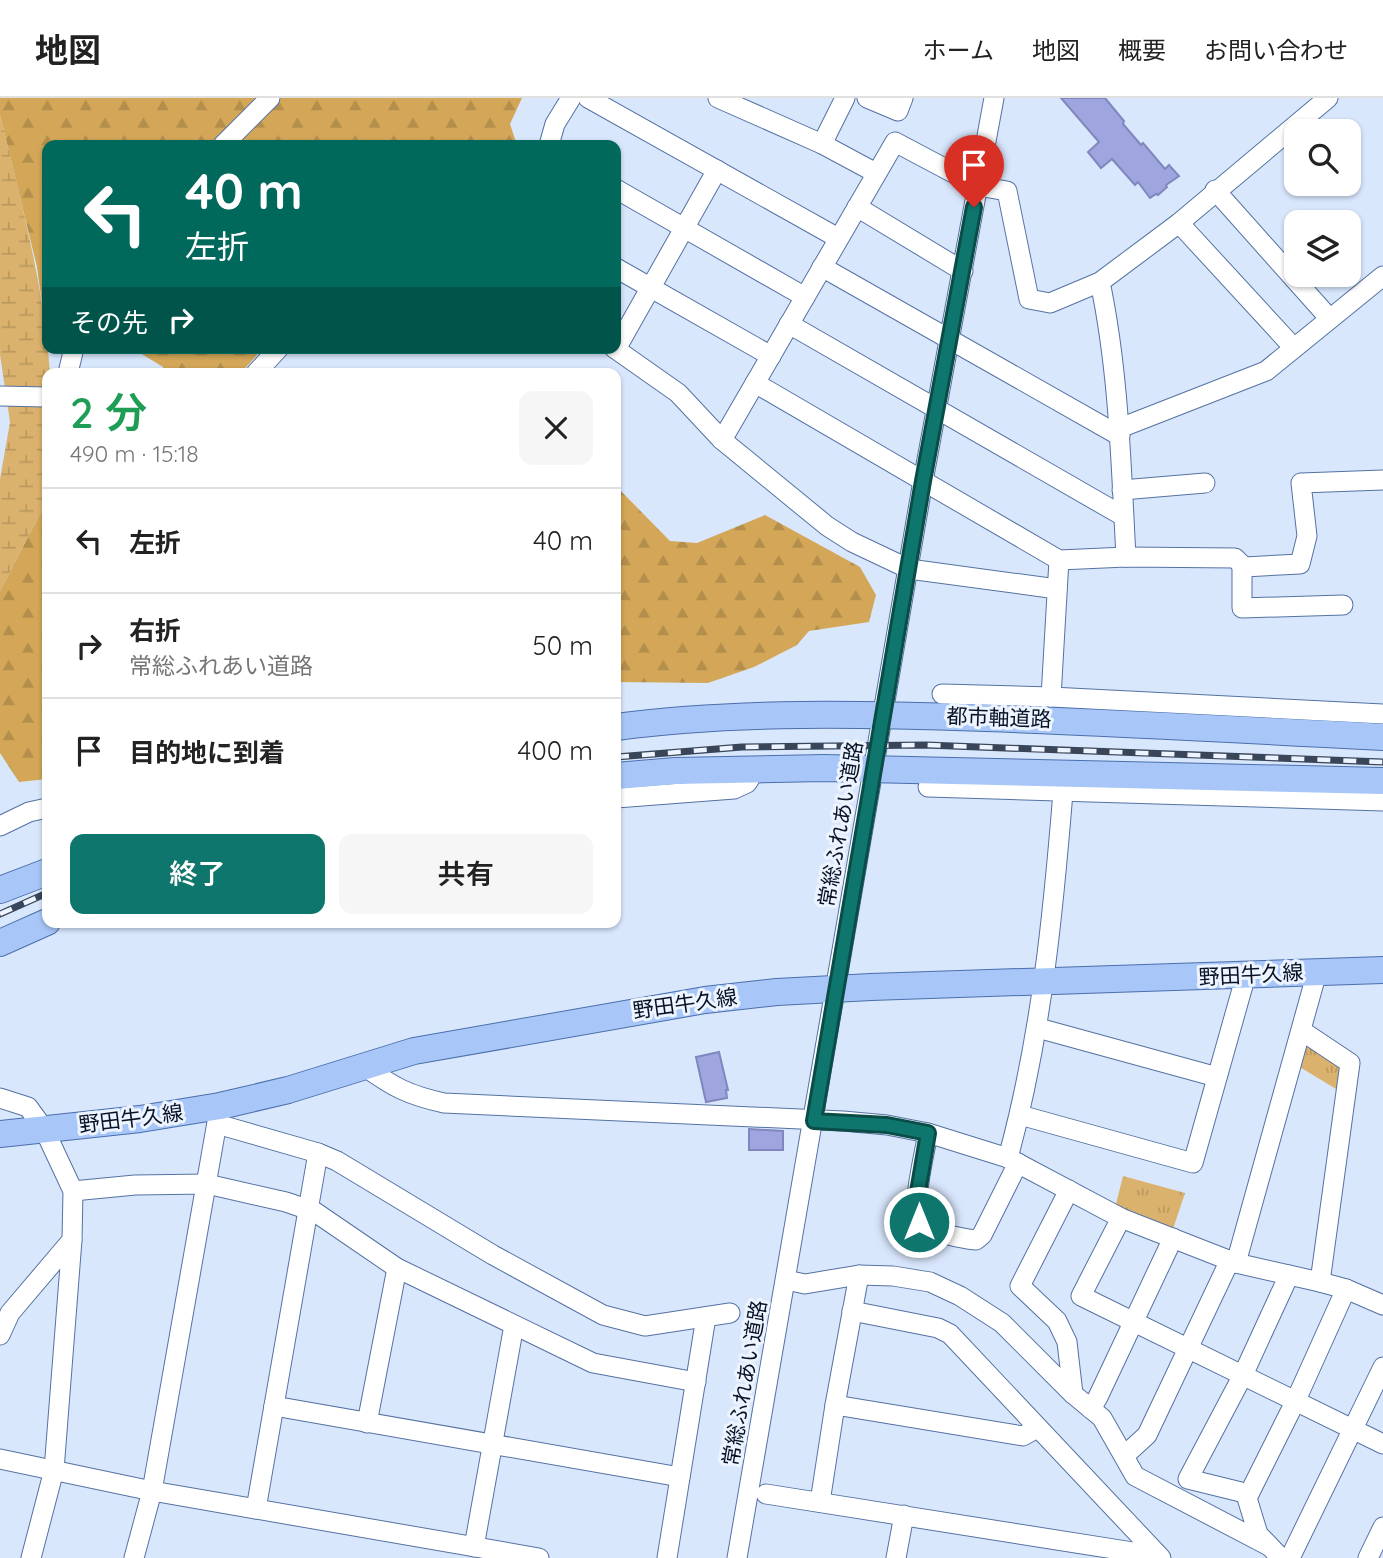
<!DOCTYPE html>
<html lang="ja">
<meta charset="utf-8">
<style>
:root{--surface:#fff;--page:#f6f6f6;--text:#222;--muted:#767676;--line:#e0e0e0;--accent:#0f766e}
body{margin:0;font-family:Quicksand,"Noto Sans JP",sans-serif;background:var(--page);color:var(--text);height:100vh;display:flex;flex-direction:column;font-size:26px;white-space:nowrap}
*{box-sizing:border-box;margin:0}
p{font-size:23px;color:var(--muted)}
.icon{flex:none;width:38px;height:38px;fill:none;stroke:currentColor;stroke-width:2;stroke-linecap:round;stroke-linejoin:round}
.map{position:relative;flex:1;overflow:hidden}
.sheet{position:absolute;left:42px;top:270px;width:579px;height:560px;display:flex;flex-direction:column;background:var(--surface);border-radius:14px;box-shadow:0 2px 5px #0004}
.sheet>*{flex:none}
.banner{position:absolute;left:42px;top:42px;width:579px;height:214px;border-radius:14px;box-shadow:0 2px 5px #0004;background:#00695c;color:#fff;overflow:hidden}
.fabs{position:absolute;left:1284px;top:21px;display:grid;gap:14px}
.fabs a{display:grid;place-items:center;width:77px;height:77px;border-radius:14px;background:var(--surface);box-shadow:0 2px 5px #0004;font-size:35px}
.pin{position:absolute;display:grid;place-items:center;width:60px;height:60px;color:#fff;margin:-72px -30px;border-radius:50% 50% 50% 0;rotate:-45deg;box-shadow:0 0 7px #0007}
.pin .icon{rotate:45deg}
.me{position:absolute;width:77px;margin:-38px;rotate:0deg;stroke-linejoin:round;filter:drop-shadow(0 0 5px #0008)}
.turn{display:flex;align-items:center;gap:24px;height:147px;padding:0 28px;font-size:32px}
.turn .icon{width:91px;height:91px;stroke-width:2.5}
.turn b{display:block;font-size:49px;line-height:60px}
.then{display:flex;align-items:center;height:66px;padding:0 28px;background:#0003;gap:14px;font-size:26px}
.round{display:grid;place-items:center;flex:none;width:74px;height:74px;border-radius:14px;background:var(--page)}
.head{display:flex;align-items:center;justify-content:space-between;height:119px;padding:0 28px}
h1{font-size:42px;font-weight:600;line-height:52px;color:#1e9e55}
.cta{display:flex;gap:14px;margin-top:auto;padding:14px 28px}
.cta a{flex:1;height:80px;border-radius:14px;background:var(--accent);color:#fff;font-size:28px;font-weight:600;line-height:80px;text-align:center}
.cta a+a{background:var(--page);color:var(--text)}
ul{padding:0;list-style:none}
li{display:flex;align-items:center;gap:21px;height:105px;padding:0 28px;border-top:2px solid var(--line)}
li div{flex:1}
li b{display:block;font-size:26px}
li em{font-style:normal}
header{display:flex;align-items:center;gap:42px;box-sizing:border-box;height:98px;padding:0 35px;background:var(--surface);border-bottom:2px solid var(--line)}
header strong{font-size:33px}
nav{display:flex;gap:38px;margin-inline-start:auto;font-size:24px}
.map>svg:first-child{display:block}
</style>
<header>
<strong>地図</strong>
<nav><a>ホーム</a><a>地図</a><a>概要</a><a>お問い合わせ</a></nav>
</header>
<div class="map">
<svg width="1383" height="1460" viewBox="0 0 1383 1460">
<defs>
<pattern id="grass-tufts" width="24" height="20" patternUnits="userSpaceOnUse" patternTransform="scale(1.75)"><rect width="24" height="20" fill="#dbb26d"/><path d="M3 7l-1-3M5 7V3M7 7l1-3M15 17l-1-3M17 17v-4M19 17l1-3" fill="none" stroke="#ba985e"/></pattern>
<pattern id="forest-firs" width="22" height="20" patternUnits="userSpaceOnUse" patternTransform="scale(1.75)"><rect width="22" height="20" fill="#d4a758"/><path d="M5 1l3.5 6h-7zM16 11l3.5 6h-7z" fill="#b48f4c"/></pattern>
<pattern id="wetland-marsh" width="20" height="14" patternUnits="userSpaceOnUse" patternTransform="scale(1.75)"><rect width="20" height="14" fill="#dbb26d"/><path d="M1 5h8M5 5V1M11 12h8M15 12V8" fill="none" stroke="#ba985e"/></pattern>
</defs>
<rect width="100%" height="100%" fill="#d9e7fd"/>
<g fill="url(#grass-tufts)">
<polygon points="1302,933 1347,963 1346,997 1293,965"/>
<polygon points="1123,1078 1185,1095 1173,1131 1115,1110"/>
</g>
<g fill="url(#forest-firs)">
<polygon points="0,0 522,0 510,26 517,47 47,47 47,219 44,219 37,169 0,17"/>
<polygon points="132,250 263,250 241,275 163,275 163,269"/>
<polygon points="616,388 670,443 697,445 765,417 860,469 876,497 869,524 809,533 797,547 754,569 708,585 616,584"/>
<polygon points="47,402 47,681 19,684 0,655 0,493"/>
</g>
<path fill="url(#wetland-marsh)" d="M0 17C21 103 44 188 50 275H47V402L0 493V381L10 324 0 257Z"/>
<g fill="#9fa5de" stroke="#8186bd" stroke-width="2">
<polygon points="1061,0 1105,0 1124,23 1123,26 1141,47 1143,45 1165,71 1169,67 1179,78 1166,87 1167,89 1158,97 1156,96 1150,100 1138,84 1135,87 1112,61 1101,70 1088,54 1099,44"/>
<polygon points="719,954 728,992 726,992 727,1000 706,1004 696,959"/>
<polygon points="749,1031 783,1033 783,1052 749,1052"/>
</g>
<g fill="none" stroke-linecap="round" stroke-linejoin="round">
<g stroke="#5472a2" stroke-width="21">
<g id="minor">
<polyline points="588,0 838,140"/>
<polyline points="718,0 822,46 876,75"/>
<polyline points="867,0 898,13 903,0"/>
<polyline points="822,46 845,0"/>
<polyline points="223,47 270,0"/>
<polyline points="549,47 555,26 571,0"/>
<polyline points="616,91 805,199"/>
<polyline points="1215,92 1330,221"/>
<polyline points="857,109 963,173"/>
<polyline points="1179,125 1294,250"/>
<polyline points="822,169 1120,338"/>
<polyline points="616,170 771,258"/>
<path d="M1100 184C1119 274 1121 367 1126 459"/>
<polyline points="789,226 1123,418"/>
<polyline points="614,250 678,295 722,342 827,428 852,444 909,471 1057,491"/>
<polyline points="616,251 717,72"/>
<polyline points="68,275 74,250"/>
<polyline points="256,275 279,250"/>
<polyline points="755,285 1059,462 1126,459 1235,460 1244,469 1300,466 1307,438 1301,385 1383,382"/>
<polyline points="0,298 47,299"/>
<polyline points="1120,330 1266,273 1383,178"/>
<polyline points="722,342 895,44 978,88 1007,93 1029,201 1050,205 1100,184 1179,125 1328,0"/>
<polyline points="1122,392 1205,385"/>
<polyline points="1242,467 1242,510 1343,507"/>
<polyline points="942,596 1051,599 1383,616"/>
<polyline points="1051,599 1059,462"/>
<polyline points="928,689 1383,703"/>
<polyline points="616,700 734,691 747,685 755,672"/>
<polyline points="0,728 29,714 47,710"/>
<polyline points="1038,930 1217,979"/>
<polyline points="1302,933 1350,965 1320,1184"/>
<path d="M364 968C393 989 408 997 444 1005L843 1023 887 1027 928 1035 1008 1060 1121 1120 1236 1165 1320 1184 1346 1191 1383 1207"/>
<polyline points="0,1000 28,1009 44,1031 73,1093 72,1142 10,1215 0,1237"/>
<polyline points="1020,1017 1193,1065 1246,877"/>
<polyline points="217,1026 318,1055 337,1063 493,1157 603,1217 645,1228 730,1215"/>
<path d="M928 1035C925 1053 911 1109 919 1124 923 1133 965 1141 976 1142L982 1137 1018 1065"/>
<path d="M1008 1060C1041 939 1053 818 1063 694"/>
<polyline points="1069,1092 1020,1188 1057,1223 1067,1244 1073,1296"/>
<polyline points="73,1093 135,1087 207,1086 286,1104 315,1114 397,1170 593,1265 696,1284"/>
<polyline points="1121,1120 1081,1198 1383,1346"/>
<polyline points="1236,1165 1317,874"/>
<polyline points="786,1182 805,1186 859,1177 893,1178 930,1184 960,1198 1002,1225 1073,1296 1102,1320 1135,1378 1269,1448"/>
<polyline points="852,1213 938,1230 950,1236 1161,1460"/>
<polyline points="835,1307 1023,1338 1037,1330"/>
<polyline points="274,1308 680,1379"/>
<polyline points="1091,1311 1098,1299 1173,1140"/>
<polyline points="367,1325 397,1170"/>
<polyline points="1124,1358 1147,1337 1230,1162"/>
<polyline points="0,1361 152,1393 539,1460"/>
<polyline points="766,1396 1158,1458"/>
<polyline points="1249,1396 1188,1381 1243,1277 1289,1177"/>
<polyline points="820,1404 835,1307 859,1177"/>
<polyline points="256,1411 318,1055"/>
<polyline points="474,1449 514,1227"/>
<polyline points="31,1460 54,1372 72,1142"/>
<polyline points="134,1460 152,1393 219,1013"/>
<polyline points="667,1460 706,1219"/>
<polyline points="737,1460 923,383 994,0"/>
<polyline points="896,1460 904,1417"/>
<polyline points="1281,1460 1258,1436 1247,1400 1296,1302 1346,1191"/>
<polyline points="1290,1460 1383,1269"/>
<polyline points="1368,1460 1383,1429"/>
</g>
</g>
<g stroke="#4a6fac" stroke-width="28">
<g id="major">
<path d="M616 629C739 613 863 616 986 620 1119 625 1251 632 1383 639"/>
<polyline points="616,678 675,673 824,670 1383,683"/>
<polyline points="0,792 47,774"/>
<polyline points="0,845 47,824"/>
<polyline points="0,1036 140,1021 220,1008 288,992 414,953 705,902 777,894 871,889 1383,872"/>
</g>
</g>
<use href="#minor" stroke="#fff" stroke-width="19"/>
<use href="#major" stroke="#a8c7f8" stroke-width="26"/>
<g stroke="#394659" stroke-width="7">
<g id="rail">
<polyline points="616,659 742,649 926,647 1383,664"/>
<polyline points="0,816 47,795"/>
</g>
</g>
<use href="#rail" stroke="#edf4ff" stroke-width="4.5" stroke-dasharray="13" stroke-linecap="butt"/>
</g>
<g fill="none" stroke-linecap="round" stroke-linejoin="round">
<g stroke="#0a4d48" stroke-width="18">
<polyline id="route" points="919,1124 917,1100 928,1035 887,1027 814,1023 923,383 974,109"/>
</g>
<use href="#route" stroke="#0f766e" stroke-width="12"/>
</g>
<g text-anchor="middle" stroke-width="6" stroke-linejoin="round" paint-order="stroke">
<g font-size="21" fill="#071325" stroke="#edf4ff">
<text transform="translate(999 620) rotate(2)" y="7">都市軸道路</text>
<text transform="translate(841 726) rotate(-80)" y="7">常総ふれあい道路</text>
<text transform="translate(1251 877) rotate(-3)" y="7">野田牛久線</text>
<text transform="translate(685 906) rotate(-8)" y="7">野田牛久線</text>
<text transform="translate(131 1021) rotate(-7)" y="7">野田牛久線</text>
<text transform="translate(745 1285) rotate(-80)" y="7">常総ふれあい道路</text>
</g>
</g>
</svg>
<div class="fabs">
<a><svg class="icon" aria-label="search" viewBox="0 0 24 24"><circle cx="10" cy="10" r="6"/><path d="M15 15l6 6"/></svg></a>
<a><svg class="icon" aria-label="layers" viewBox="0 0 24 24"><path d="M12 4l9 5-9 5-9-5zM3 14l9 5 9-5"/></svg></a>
</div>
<div class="pin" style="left:974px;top:109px;background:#d93025"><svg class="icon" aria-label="arrive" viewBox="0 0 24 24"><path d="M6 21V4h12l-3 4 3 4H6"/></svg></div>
<svg class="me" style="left:919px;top:1124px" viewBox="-20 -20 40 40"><circle r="17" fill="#0f766e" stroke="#fff" stroke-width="3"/><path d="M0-11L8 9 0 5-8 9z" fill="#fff"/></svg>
<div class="banner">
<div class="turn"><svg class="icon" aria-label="left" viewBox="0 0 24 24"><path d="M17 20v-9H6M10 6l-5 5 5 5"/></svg><div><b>40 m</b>左折</div></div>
<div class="then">その先<svg class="icon" aria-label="right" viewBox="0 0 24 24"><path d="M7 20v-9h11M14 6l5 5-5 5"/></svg></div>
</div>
<section class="sheet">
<div class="head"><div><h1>2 分</h1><p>490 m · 15:18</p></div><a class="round"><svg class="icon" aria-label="close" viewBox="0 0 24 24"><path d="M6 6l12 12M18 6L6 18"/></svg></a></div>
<ul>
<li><svg class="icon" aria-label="left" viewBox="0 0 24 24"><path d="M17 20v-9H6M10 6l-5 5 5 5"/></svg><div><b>左折</b></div><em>40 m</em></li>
<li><svg class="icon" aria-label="right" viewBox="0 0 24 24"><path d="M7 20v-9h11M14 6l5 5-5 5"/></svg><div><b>右折</b><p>常総ふれあい道路</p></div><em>50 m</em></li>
<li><svg class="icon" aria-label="arrive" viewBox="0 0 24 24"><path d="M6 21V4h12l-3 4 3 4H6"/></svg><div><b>目的地に到着</b></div><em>400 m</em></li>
</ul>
<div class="cta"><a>終了</a><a>共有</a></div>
</section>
</div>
